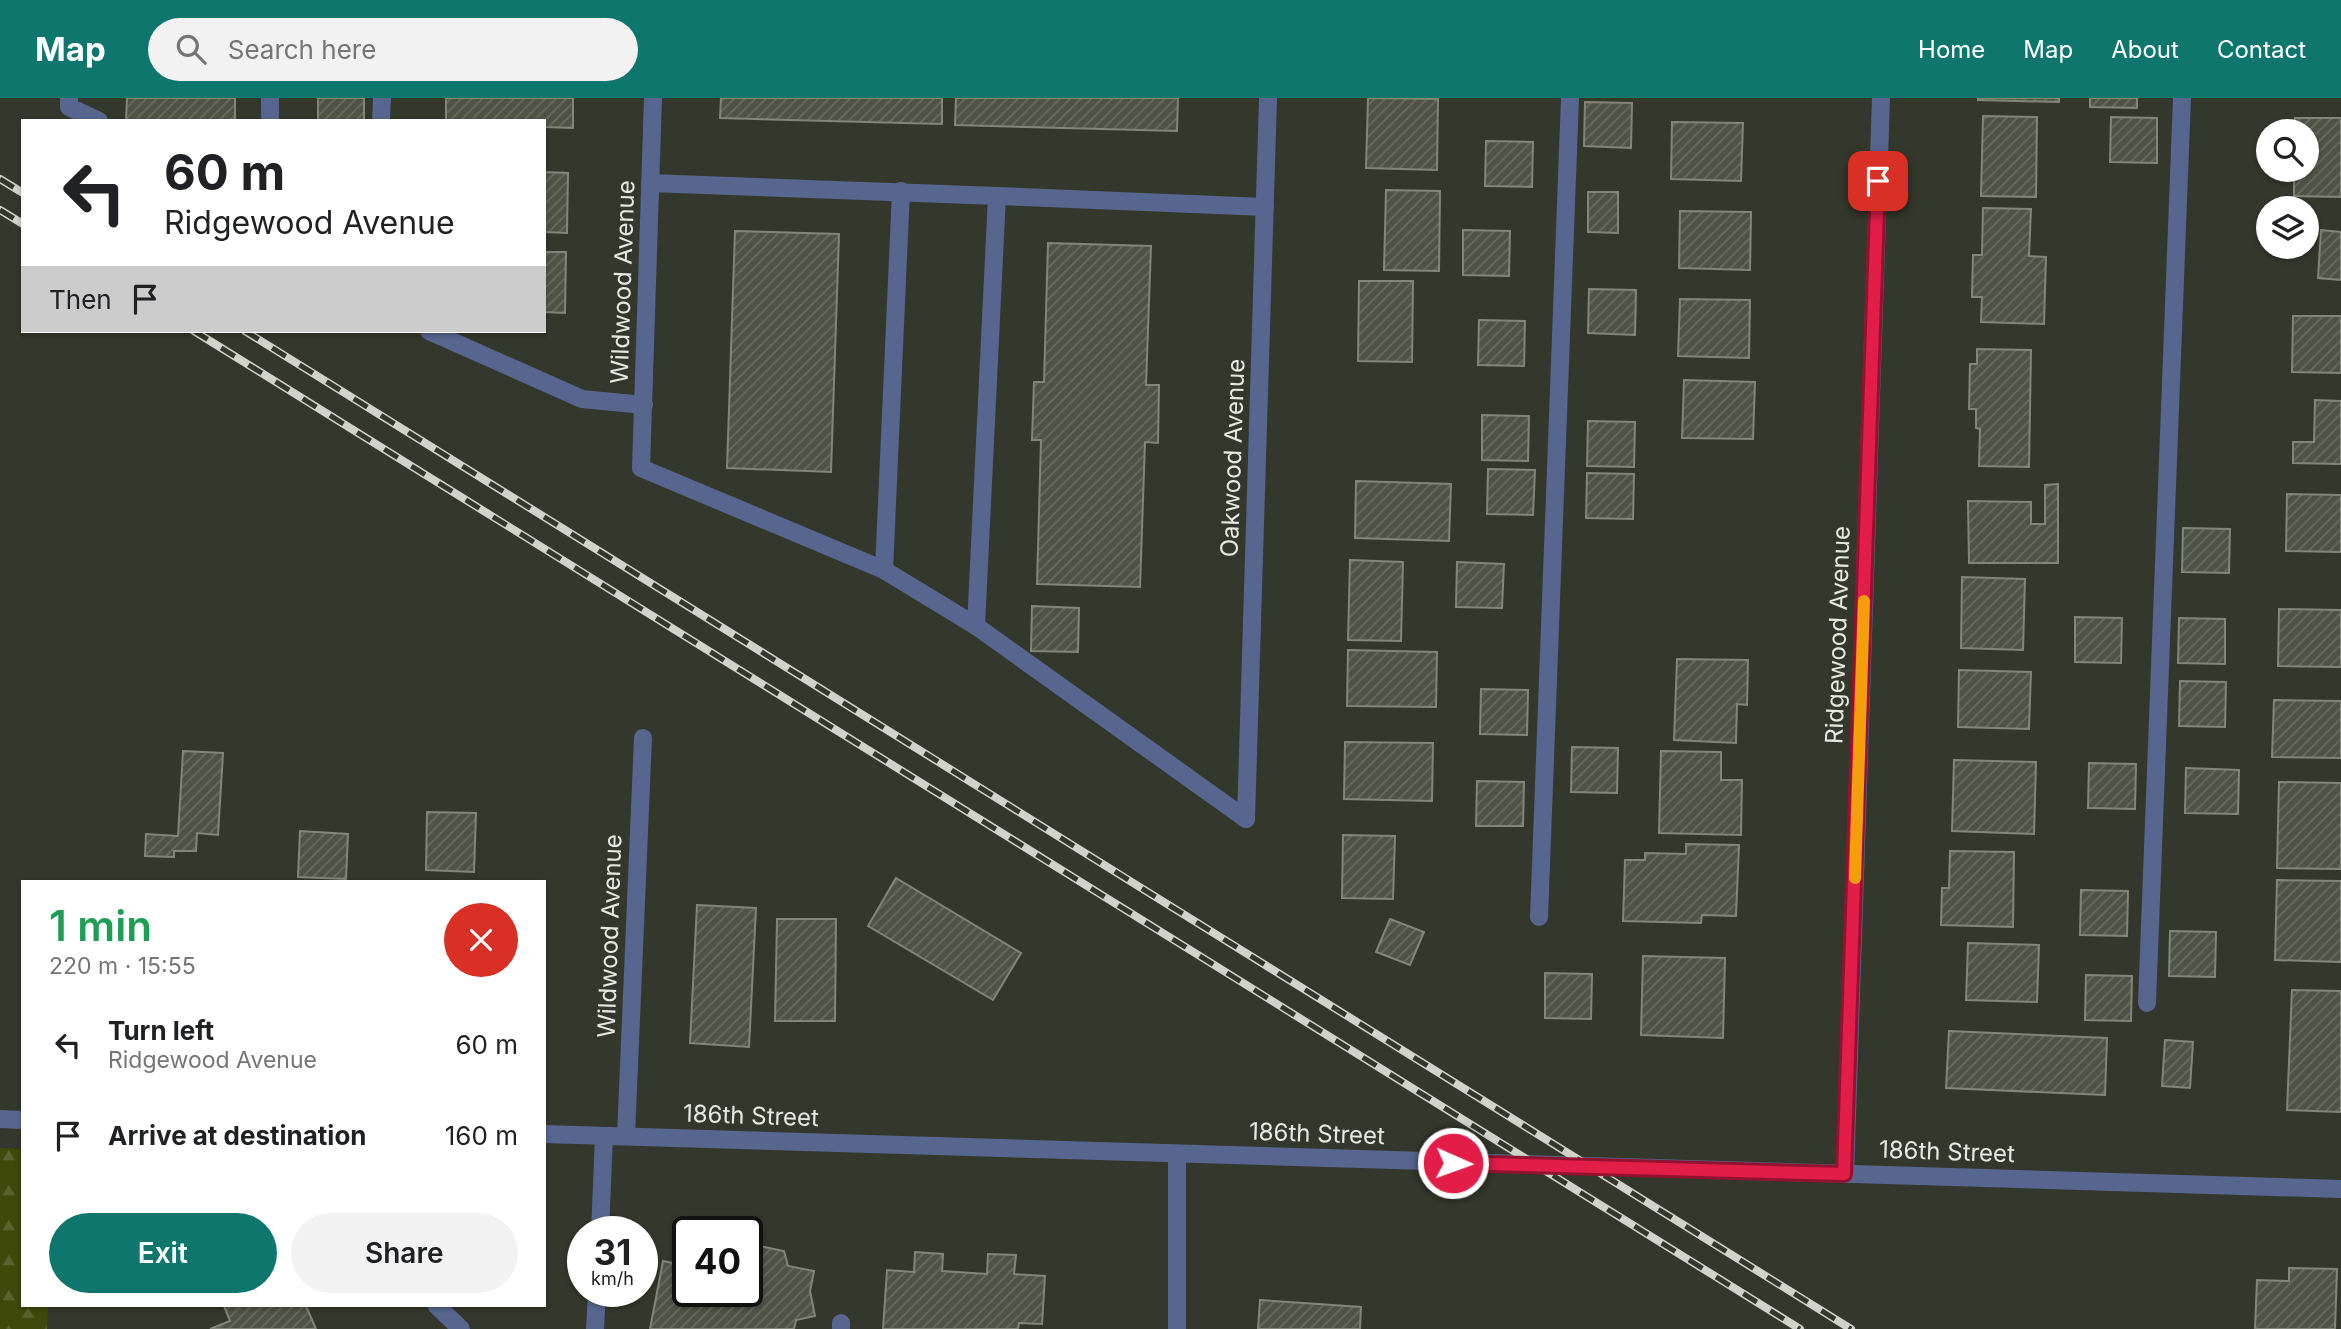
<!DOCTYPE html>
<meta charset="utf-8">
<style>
:root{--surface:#fff;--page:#f2f2f2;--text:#202124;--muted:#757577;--accent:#0f766e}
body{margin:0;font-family:Inter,sans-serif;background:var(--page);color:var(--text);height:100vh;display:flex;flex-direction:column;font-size:26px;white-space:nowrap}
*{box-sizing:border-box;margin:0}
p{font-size:23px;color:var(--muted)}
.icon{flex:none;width:38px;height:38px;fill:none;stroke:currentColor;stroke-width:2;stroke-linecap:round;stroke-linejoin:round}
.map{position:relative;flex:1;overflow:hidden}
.panel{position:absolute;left:21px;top:782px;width:525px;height:427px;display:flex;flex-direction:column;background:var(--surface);border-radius:0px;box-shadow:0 2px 5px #0004}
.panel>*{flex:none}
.guide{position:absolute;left:21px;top:21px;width:525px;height:214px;border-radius:0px;box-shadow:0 2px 5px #0004;background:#fff;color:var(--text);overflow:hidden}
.tools{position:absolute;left:2256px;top:21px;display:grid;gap:14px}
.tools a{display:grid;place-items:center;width:63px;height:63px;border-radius:50%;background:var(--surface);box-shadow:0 2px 5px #0004;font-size:35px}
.speed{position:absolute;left:567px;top:1118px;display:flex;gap:14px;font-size:35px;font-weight:700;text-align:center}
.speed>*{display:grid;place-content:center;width:91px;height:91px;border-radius:50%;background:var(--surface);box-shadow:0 2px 5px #0004;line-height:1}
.speed small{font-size:18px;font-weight:400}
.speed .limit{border:4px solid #111;border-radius:10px;background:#fff;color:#111}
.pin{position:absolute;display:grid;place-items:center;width:60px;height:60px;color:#fff;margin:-30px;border-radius:14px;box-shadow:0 4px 10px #0006}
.me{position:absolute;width:77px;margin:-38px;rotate:92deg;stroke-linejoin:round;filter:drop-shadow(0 0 5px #0008)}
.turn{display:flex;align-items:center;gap:24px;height:147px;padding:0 28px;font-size:32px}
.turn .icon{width:91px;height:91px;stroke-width:2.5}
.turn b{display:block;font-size:49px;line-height:60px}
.then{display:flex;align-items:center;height:66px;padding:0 28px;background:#0003;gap:14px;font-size:26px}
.round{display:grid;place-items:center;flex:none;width:74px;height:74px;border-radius:37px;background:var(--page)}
.head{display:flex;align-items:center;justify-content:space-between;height:119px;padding:0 28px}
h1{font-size:42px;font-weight:600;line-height:52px;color:#1e9e55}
.button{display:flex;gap:14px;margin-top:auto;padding:14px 28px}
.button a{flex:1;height:80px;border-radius:42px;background:var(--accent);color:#fff;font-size:28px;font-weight:600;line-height:80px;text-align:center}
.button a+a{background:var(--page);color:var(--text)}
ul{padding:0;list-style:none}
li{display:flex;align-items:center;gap:21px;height:91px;padding:0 28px}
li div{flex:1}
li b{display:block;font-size:26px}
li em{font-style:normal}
header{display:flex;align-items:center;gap:42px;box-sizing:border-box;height:98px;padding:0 35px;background:var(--accent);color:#fff}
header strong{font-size:33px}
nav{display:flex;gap:38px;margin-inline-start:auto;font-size:24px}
.search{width:490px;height:63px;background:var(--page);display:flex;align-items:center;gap:18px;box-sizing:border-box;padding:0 24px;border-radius:38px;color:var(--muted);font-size:26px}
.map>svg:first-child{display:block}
</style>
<header>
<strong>Map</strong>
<div class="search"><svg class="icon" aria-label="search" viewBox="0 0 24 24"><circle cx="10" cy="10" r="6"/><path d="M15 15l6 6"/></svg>Search here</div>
<nav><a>Home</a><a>Map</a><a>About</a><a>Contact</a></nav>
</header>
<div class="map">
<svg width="2341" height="1231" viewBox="0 0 2341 1231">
<defs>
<pattern id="forest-firs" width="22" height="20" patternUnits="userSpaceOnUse" patternTransform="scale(1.75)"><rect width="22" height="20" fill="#3e490b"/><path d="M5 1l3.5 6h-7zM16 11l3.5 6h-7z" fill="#5a632e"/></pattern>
<pattern id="building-hatch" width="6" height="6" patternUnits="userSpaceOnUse" patternTransform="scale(1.75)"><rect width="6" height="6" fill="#4f5346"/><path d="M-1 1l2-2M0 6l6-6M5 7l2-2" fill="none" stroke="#686c60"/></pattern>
</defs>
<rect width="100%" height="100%" fill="#34372b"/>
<polygon fill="url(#forest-firs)" points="0,1050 23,1051 23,1208 48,1208 47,1231 0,1231"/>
<g fill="url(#building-hatch)" stroke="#828678" stroke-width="2">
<polygon points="127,0 235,0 235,23 126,23"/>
<rect x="318" y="0" width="46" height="23"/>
<polygon points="446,0 573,0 573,30 544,29 544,23 446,23"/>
<polygon points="721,0 942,0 942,26 720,20"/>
<polygon points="956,0 1178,0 1177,33 955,27"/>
<polygon points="1368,0 1438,1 1437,72 1366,70"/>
<polygon points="1978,0 2059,0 2059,4 1978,2"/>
<polygon points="2090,0 2137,0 2137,10 2090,9"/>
<polygon points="1585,4 1632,5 1631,50 1584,48"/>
<polygon points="1983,18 2037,19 2036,99 1981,98"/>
<polygon points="2111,19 2157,20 2157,65 2110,64"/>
<polygon points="2295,20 2341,20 2341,99 2294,98 2294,72 2306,72 2306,33 2295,33"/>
<polygon points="1672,24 1743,25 1741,83 1671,81"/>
<polygon points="1486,43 1533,44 1532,89 1485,88"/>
<polygon points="544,74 568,75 567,135 544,134"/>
<polygon points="1386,92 1440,93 1439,173 1384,172"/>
<polygon points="1588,94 1618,94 1618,135 1588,134"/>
<polygon points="1983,110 2031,111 2029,158 2046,159 2044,226 1981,224 1982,199 1972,199 1973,157 1982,157"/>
<polygon points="1680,113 1751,114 1750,172 1679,170"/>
<polygon points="1463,132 1510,133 1509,178 1463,177"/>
<polygon points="2321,132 2341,134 2341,182 2318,180"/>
<polygon points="735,133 839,136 831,374 727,370"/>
<polygon points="1048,145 1151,148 1146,287 1159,287 1158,345 1145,344 1140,489 1037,486 1041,342 1032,342 1034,284 1044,284"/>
<polygon points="544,154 566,154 565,215 544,214"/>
<polygon points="1359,183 1413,183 1412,264 1358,263"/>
<polygon points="1589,191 1636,192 1635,237 1588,235"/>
<polygon points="1680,201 1750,202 1749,260 1678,258"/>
<polygon points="2293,218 2341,218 2341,275 2292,274"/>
<polygon points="1479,222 1525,223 1524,268 1478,267"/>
<polygon points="1977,251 2031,252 2029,369 1979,368 1980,331 1976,330 1976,311 1969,311 1970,266 1977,266"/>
<polygon points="1684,282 1755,284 1753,341 1682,340"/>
<polygon points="2315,302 2341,303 2341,366 2293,365 2293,344 2314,344"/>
<polygon points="1482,317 1529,318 1528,363 1482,362"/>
<polygon points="1588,323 1635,324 1634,369 1587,368"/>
<polygon points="1488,371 1535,372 1533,417 1487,416"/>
<polygon points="1587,375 1634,376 1633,421 1586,420"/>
<polygon points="1356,383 1451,386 1449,443 1355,440"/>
<polygon points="2058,386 2058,465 1969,465 1968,403 2031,404 2031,426 2045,426 2045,387"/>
<polygon points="2287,396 2341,397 2341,454 2286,453"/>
<polygon points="2183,430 2230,431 2229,475 2182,474"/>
<polygon points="1350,462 1403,464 1401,543 1348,542"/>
<polygon points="1457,464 1504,466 1502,510 1456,509"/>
<polygon points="1962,479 2025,481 2023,552 1961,550"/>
<polygon points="1032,508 1079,510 1078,554 1031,553"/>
<polygon points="2279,511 2341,512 2341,569 2278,568"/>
<polygon points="2075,519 2122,520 2121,565 2075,564"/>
<polygon points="2179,520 2225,521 2225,566 2178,565"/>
<polygon points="1348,552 1437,554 1436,609 1347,608"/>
<polygon points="1677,561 1748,562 1747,607 1737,606 1736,645 1674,642"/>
<polygon points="1959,572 2031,574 2029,631 1958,629"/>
<polygon points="2180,583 2226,584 2225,629 2179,628"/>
<polygon points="1481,591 1528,592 1527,637 1480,636"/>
<polygon points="2274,602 2341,603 2341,660 2272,659"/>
<polygon points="1345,644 1433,645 1432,703 1344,701"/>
<polygon points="1572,649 1618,650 1617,695 1571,694"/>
<polygon points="183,653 223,655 218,737 197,735 196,753 174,753 174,759 145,758 146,736 178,738"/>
<polygon points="1661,653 1721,654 1721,682 1742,682 1741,737 1659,735"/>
<polygon points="1954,662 2036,664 2034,736 1952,733"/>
<polygon points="2089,665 2136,666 2135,711 2088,710"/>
<polygon points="2186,670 2239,672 2238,716 2185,715"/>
<polygon points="1477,683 1524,684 1523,728 1476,728"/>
<polygon points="2279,684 2341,685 2341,771 2277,770"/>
<polygon points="427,714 476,715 474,774 426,772"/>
<polygon points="300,733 348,736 346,781 298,779"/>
<polygon points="1343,737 1395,738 1393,801 1342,800"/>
<polygon points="1686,746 1739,747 1736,818 1702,817 1701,825 1623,823 1625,762 1645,762 1645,755 1686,756"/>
<polygon points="1950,753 2014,754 2013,829 1941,827 1942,790 1949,790"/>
<polygon points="896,780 1021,855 993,902 868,828"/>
<polygon points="2277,782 2341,783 2341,864 2275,862"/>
<polygon points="2081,792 2128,793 2127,838 2080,837"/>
<polygon points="697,807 756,810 749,949 690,945"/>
<polygon points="777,821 836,821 835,923 775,923"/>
<polygon points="1390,821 1424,834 1410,867 1376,854"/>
<polygon points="2170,833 2216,834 2215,879 2169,878"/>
<polygon points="1968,845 2039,847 2037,904 1966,902"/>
<polygon points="1643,858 1725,860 1723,940 1641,937"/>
<polygon points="1545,875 1592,876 1591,921 1545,920"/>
<polygon points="2086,877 2132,878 2131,923 2085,922"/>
<polygon points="2292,892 2341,893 2341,1014 2287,1012"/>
<polygon points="1949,933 2107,940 2105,997 1946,990"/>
<polygon points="2165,942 2193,944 2190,990 2162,988"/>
<polygon points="686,1145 688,1194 747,1194 747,1170 754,1172 759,1148 784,1153 788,1168 814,1173 810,1193 815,1218 796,1222 794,1231 650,1231 663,1163 682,1167"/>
<polygon points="915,1154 943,1156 942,1173 987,1176 988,1156 1016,1157 1014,1176 1045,1178 1042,1226 1019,1225 1018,1231 883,1231 887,1172 914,1174"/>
<polygon points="2289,1170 2337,1171 2335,1231 2255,1231 2257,1182 2289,1183"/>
<polygon points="1260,1202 1361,1209 1360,1231 1258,1231"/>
<polygon points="224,1208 306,1208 316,1231 210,1231 230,1223"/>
</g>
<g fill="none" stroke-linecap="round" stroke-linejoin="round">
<g stroke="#56668f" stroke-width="18">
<polyline points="69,0 69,9 99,23"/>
<polyline points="653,0 641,370 884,472"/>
<polyline points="270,23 270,0"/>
<polyline points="381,23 382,0"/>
<polyline points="650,85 997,98 976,528 1246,721"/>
<polyline points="901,93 884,472 976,528"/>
<polyline points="997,98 1265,109"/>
<polyline points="429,233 582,301 644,307"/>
<polyline points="1246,721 1268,0"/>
<polyline points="1539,819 1570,0"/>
<polyline points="2147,905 2182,0"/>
<polyline points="0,1021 23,1022"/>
<polyline points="544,1036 2341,1091"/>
<polyline points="626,1038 643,640"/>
<polyline points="1845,1076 1881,0"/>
<polyline points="600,1134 604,1038"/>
<polyline points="437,1208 461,1231"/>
<polyline points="595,1231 597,1194"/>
<polyline points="841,1231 841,1225"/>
<polyline points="1177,1231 1177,1057"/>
</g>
<g stroke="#d1d3ca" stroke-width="8">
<g id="rail">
<polyline points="0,81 23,95"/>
<polyline points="0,112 23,126"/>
<polyline points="194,233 1800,1231"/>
<polyline points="245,233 1851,1231"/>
</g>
</g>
<use href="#rail" stroke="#34372b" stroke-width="5" stroke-dasharray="16" stroke-linecap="butt"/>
</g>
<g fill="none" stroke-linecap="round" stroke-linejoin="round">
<g stroke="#92132f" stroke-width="18">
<polyline id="route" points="1453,1065 1844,1076 1878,83"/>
</g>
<use href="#route" stroke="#e11d48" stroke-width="12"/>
<polyline stroke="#f59e0b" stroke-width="12" points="1855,780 1864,503"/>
</g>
<g text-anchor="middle" stroke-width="6" stroke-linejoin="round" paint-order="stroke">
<g font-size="24" fill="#e7e9e1" stroke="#34372b">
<text transform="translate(623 184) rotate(-88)" y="8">Wildwood Avenue</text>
<text transform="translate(1233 360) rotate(-88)" y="8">Oakwood Avenue</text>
<text transform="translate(1838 537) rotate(-88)" y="8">Ridgewood Avenue</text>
<text transform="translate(610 838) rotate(-88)" y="8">Wildwood Avenue</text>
<text transform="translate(751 1018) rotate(2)" y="8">186th Street</text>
<text transform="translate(1317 1036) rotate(2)" y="8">186th Street</text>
<text transform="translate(1947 1054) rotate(2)" y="8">186th Street</text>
</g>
</g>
</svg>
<div class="tools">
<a><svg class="icon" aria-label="search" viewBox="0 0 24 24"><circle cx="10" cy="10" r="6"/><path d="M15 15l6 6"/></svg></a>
<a><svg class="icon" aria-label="layers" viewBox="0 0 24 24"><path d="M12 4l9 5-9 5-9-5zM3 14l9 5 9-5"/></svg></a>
</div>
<div class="speed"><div>31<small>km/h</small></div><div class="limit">40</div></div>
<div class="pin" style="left:1878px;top:83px;background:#d93025"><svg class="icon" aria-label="arrive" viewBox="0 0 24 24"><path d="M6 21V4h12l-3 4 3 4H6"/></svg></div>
<svg class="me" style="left:1453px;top:1065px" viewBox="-20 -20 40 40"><circle r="17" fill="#e11d48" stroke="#fff" stroke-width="3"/><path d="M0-11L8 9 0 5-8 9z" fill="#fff"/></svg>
<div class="guide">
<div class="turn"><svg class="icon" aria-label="left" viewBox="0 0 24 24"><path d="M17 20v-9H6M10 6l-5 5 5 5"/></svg><div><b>60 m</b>Ridgewood Avenue</div></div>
<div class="then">Then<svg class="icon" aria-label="arrive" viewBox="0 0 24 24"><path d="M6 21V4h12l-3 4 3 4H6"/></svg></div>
</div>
<section class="panel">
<div class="head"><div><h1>1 min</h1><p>220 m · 15:55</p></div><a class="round" style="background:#d93025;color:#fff"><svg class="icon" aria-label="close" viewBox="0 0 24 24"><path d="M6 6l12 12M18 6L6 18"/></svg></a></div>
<ul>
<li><svg class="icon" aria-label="left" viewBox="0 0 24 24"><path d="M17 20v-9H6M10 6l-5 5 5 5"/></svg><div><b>Turn left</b><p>Ridgewood Avenue</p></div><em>60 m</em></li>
<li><svg class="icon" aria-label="arrive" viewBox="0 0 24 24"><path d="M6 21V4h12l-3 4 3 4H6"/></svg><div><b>Arrive at destination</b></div><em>160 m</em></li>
</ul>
<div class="button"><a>Exit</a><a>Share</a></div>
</section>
</div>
